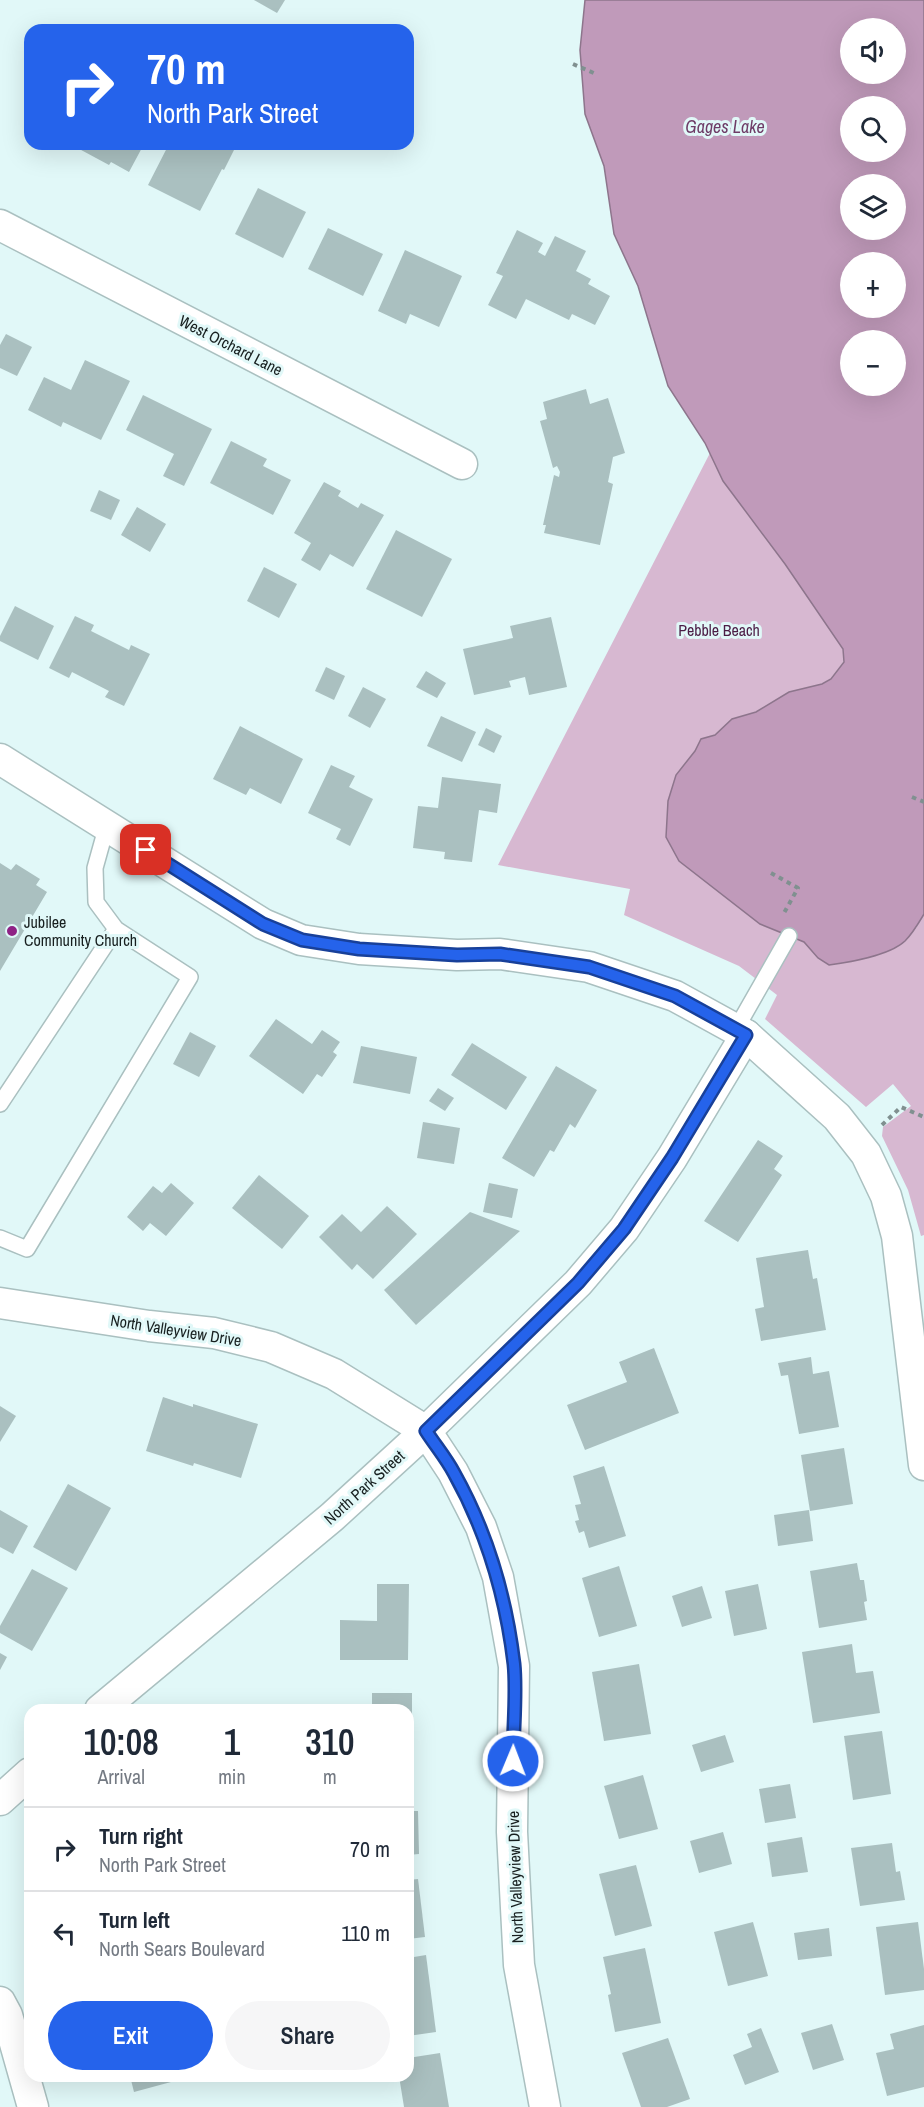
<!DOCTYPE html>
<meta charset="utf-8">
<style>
:root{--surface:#fff;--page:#f6f6f7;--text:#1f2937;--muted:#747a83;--line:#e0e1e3;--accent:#2563eb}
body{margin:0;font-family:"Archivo Narrow",sans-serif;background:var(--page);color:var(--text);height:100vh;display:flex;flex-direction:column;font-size:22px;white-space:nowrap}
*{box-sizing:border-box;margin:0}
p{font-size:20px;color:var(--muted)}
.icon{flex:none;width:33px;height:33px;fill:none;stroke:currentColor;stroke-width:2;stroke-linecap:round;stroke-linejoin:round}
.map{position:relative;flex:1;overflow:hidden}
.sheet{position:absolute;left:24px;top:1704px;width:390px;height:378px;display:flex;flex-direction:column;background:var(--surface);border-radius:18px;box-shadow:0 6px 24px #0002}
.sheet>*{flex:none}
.top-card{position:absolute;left:24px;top:24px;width:390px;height:126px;border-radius:18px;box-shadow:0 6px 24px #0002;background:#2563eb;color:#fff;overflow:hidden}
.controls{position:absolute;left:840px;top:18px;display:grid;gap:12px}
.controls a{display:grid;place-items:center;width:66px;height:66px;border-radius:50%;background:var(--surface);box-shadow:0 6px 24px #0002;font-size:30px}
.pin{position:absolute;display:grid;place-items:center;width:51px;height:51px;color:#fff;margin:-26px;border-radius:12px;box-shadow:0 3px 9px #0006}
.me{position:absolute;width:66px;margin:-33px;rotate:1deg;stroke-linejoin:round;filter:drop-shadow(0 0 4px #0008)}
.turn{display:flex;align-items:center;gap:21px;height:126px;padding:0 24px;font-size:27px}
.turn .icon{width:78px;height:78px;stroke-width:2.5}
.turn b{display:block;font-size:42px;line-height:51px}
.eta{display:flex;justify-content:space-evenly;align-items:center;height:102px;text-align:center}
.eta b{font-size:36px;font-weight:600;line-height:42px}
.cta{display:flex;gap:12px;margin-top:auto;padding:12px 24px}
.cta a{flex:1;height:69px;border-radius:36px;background:var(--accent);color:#fff;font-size:24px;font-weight:600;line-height:69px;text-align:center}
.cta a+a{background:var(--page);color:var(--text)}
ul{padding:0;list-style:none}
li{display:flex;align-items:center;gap:18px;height:84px;padding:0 24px;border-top:2px solid var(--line)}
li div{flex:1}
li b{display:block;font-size:22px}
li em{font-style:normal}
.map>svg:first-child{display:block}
</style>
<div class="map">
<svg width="924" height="2107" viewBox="0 0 924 2107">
<rect width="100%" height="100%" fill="#e1f8f8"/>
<polygon fill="#d7b8d1" points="710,453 723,481 785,564 843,648 844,661 831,679 822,684 789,692 756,712 732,719 715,735 701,739 695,751 676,775 666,837 679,861 760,924 804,942 818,958 916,928 924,914 924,1235 921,1236 908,1190 882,1136 883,1127 911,1106 893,1084 866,1107 765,1019 777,995 739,966 624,915 630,889 498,865"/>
<path fill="#c09aba" stroke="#8d758c" stroke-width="1.5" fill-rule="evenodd" d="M585 0H924V914C918 924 913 933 905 941 889 956 850 962 829 965L818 958 804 942 760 924 679 861 666 837 668 801 676 775 695 751 701 739 715 735 732 719 756 712 789 692 822 684 831 679 844 662 843 649 785 564 723 481 705 443 668 386 638 286 614 234 604 166 585 114 580 50ZM850 28H896V74H850ZM850 106H896V152H850ZM850 184H896V230H850ZM850 262H896V308H850ZM850 340H896V386H850Z"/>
<g fill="#aac0c0">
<polygon points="254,0 285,0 277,13"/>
<polygon points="70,144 144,144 129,172 111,162 109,165"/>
<polygon points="169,144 237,144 224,170 222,169 200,211 148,185"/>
<polygon points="258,188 306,212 283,258 235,234"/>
<polygon points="328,228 383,254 363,296 308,269"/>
<polygon points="517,230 543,243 538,252 545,256 555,236 586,251 576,271 591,279 588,284 610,296 595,325 572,314 569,320 526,299 516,319 488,305 503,276 496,273"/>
<polygon points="405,250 462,276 439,327 410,314 406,324 378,311"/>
<polygon points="6,334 32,347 17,376 0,368 0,345"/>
<polygon points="85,360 130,381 101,440 63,422 61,427 28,410 44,377 71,390"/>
<polygon points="586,389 590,404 608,398 625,453 613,457 608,482 613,484 600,545 544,533 546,525 543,525 554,475 559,477 560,472 557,466 553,468 540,421 547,419 543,402"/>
<polygon points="143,395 212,429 184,486 163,476 174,454 126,430"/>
<polygon points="231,441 267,459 263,466 291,480 273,515 210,483"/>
<polygon points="324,482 341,491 338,496 358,508 361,503 384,515 353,567 330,554 320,571 301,560 311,543 294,533"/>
<polygon points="99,490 120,500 111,520 90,511"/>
<polygon points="137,507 166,524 150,552 121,535"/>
<polygon points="396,530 452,559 422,617 366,589"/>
<polygon points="264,567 297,584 279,618 247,601"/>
<polygon points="15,606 54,626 38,660 0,641 0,636"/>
<polygon points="75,616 94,625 91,631 129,650 131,645 150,654 124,706 105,697 109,691 72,672 69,678 49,668"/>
<polygon points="551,617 567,687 529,695 525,677 509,681 511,687 474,695 463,649 513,638 510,626"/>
<polygon points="326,667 345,676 334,700 315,691"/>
<polygon points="426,671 446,683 437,698 416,687"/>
<polygon points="363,687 386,699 370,728 348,716"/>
<polygon points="441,716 476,732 462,762 427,746"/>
<polygon points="240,726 303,759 281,804 250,788 246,795 213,779"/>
<polygon points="486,728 502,736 494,753 478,745"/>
<polygon points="331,765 355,776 349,787 373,799 350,846 336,839 341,829 308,813"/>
<polygon points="442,777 501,784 497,813 479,810 472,862 444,859 445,852 413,848 418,806 438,808"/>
<polygon points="0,863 11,870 16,864 40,879 36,885 47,892 0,971"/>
<polygon points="276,1019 312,1044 322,1030 340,1042 333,1052 337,1055 322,1077 317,1074 303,1094 249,1056"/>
<polygon points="190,1032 216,1046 199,1077 173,1064"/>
<polygon points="472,1043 527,1077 506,1110 451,1075"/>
<polygon points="361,1046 417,1057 410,1094 353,1083"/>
<polygon points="556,1066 597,1090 575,1128 570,1124 554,1152 550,1150 534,1177 502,1158"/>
<polygon points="438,1088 454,1098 445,1111 429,1101"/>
<polygon points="423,1122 460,1128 454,1164 417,1158"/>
<polygon points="758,1140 783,1156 774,1169 782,1175 738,1242 704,1221"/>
<polygon points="259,1175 309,1216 282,1249 232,1208"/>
<polygon points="171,1183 194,1203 166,1236 150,1223 143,1231 127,1217 153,1186 162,1193"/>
<polygon points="489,1183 518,1189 512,1218 483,1212"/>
<polygon points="387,1206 417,1234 373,1279 357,1264 352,1270 319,1237 342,1214 361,1232"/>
<polygon points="470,1212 520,1231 416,1325 384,1290"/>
<polygon points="808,1250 813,1279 817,1278 826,1330 761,1341 755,1309 764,1307 756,1258"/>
<polygon points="654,1348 679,1413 585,1450 567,1405 627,1382 619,1362"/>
<polygon points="811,1357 813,1374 829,1371 839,1427 799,1434 788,1375 781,1376 778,1363"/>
<polygon points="163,1397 193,1407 193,1404 258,1424 241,1478 194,1463 193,1466 146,1451"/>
<polygon points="0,1406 16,1416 0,1442"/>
<polygon points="844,1448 853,1504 810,1511 801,1455"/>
<polygon points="604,1466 626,1536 589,1548 584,1531 579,1533 575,1521 579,1520 575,1505 581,1504 573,1476"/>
<polygon points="68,1484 111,1508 76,1571 33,1547"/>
<polygon points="0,1510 28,1526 13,1554 0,1547"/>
<polygon points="809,1510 813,1541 778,1546 774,1515"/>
<polygon points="857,1563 860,1580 864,1580 867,1601 864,1602 867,1620 819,1628 810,1571"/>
<polygon points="619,1566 637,1626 599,1637 582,1578"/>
<polygon points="32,1569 68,1588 32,1651 0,1633 0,1626"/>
<polygon points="377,1584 409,1584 408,1660 340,1660 340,1620 377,1621"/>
<polygon points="758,1584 767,1629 734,1636 725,1591"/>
<polygon points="702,1586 712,1618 682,1627 672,1596"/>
<polygon points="852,1644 856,1673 873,1671 880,1713 813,1723 802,1652"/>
<polygon points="0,1653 7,1657 0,1670"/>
<polygon points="639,1664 651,1734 604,1741 592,1672"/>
<polygon points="372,1693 412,1693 412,1756 408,1756 408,1710 372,1710"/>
<polygon points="882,1731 891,1794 853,1800 844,1736"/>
<polygon points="725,1735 734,1762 701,1772 692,1745"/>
<polygon points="643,1775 658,1829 619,1839 604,1786"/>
<polygon points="408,1780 414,1780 414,1811 418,1811 419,1854 408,1855"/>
<polygon points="790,1784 796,1818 765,1823 759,1789"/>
<polygon points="723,1832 732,1864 699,1873 690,1841"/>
<polygon points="802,1837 808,1872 772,1877 767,1843"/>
<polygon points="892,1843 896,1872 900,1871 905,1900 860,1906 851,1848"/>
<polygon points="636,1865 652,1926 615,1936 599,1874"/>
<polygon points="418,1879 425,1937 408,1939 408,1880"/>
<polygon points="753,1922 768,1976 728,1986 714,1932"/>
<polygon points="918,1922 924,1969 924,1990 885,1995 876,1927"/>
<polygon points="829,1928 832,1956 798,1960 794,1933"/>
<polygon points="645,1948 661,2023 615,2032 608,1995 611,1994 603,1957"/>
<polygon points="426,1955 436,2032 408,2036 408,1958"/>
<polygon points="832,2024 844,2060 813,2070 801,2033"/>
<polygon points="924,2025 924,2087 887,2096 876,2053 894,2049 890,2034"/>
<polygon points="761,2028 779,2072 745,2085 733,2055 752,2047 747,2034"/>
<polygon points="668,2038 690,2099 667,2107 641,2107 622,2053"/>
<polygon points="440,2053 449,2107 404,2107 399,2076 408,2076 408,2058"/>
<polygon points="130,2076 170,2076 171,2082 134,2092"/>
</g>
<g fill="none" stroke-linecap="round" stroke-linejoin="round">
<g stroke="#aac0c0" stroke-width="18">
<g id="service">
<polyline points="736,1029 789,936"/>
<polyline points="0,1104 116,929"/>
<polyline points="0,1238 27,1249 190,977 116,929 96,902 95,868 107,825"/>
</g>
</g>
<g stroke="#aac0c0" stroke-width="33">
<g id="minor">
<polyline points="0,225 462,464"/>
<polyline points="0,759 263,924 301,940 359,949 457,955 500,954 589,967 675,996 746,1035 837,1117 866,1154 886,1196 897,1236 924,1465"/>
<polyline points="0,1303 149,1326 214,1333 271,1347 334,1374 426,1431 453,1472 481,1527 498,1577 514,1666 512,1832 519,1965 545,2107"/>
<polyline points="100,1710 332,1517 426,1431 578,1283 624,1229 672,1158 746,1035"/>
<polyline points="0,1800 30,1773"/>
<polyline points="0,2002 7,2015 33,2107"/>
</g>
</g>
<g stroke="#809090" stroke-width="4" stroke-dasharray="4.5 4.5" stroke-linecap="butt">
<polyline points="573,64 596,74"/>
<polyline points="912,797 924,802"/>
<polyline points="771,873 798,888 784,913"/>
<polyline points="882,1125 901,1107 924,1117"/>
</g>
<use href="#service" stroke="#fff" stroke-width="15"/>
<use href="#minor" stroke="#fff" stroke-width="30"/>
</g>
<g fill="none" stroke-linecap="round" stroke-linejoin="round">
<g stroke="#184099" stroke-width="15">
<path id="route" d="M146 850 263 924 302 940 359 949 457 955 500 954 589 967 675 996 746 1035 672 1158 624 1229 578 1283 426 1431C435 1445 446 1458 454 1473 487 1532 506 1597 514 1664 517 1693 513 1730 513 1761"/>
</g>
<use href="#route" stroke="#2563eb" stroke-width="10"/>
</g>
<circle fill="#8f2285" stroke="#e1f8f8" stroke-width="2" cx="12" cy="931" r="6"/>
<g text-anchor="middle" stroke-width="6" stroke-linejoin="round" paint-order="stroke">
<g font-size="16" fill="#171f1f" stroke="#e1f8f8">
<text transform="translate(231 345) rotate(27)" y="6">West Orchard Lane</text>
<text transform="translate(176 1330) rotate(9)" y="6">North Valleyview Drive</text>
<text transform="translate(364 1487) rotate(-42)" y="6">North Park Street</text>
<text transform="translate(515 1877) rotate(-92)" y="6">North Valleyview Drive</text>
</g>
<g font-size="16" fill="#4b1c45" stroke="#e1f8f8">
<text x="719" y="636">Pebble Beach</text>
</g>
<g font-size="16" fill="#171f1f" stroke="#e1f8f8" text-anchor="start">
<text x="24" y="928">Jubilee<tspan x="24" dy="18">Community Church</tspan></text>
</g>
<g font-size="18" font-style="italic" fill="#6e3c67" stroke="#e1f8f8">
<text x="725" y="133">Gages Lake</text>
</g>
</g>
</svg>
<div class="controls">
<a><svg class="icon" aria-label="sound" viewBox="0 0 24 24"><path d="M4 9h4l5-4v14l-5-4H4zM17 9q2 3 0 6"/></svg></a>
<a><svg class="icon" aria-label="search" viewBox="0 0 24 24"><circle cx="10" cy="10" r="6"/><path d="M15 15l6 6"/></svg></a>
<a><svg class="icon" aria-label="layers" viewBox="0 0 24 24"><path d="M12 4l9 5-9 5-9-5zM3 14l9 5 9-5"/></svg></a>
<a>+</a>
<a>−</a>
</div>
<div class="pin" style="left:146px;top:850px;background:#d93025"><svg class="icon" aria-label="arrive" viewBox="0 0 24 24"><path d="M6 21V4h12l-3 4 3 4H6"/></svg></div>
<svg class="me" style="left:513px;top:1761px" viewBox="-20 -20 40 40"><circle r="17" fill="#2563eb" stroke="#fff" stroke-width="3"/><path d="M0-11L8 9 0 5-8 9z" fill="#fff"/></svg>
<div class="top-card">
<div class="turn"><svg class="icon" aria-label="right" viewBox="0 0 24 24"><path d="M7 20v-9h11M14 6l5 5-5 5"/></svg><div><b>70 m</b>North Park Street</div></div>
</div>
<section class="sheet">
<div class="eta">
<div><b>10:08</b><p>Arrival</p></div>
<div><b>1</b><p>min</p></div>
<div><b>310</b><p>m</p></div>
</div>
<ul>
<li><svg class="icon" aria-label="right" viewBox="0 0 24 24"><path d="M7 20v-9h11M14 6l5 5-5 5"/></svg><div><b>Turn right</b><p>North Park Street</p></div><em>70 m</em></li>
<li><svg class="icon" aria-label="left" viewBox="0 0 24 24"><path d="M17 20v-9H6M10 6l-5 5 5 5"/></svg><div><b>Turn left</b><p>North Sears Boulevard</p></div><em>110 m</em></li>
</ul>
<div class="cta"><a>Exit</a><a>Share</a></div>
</section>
</div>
